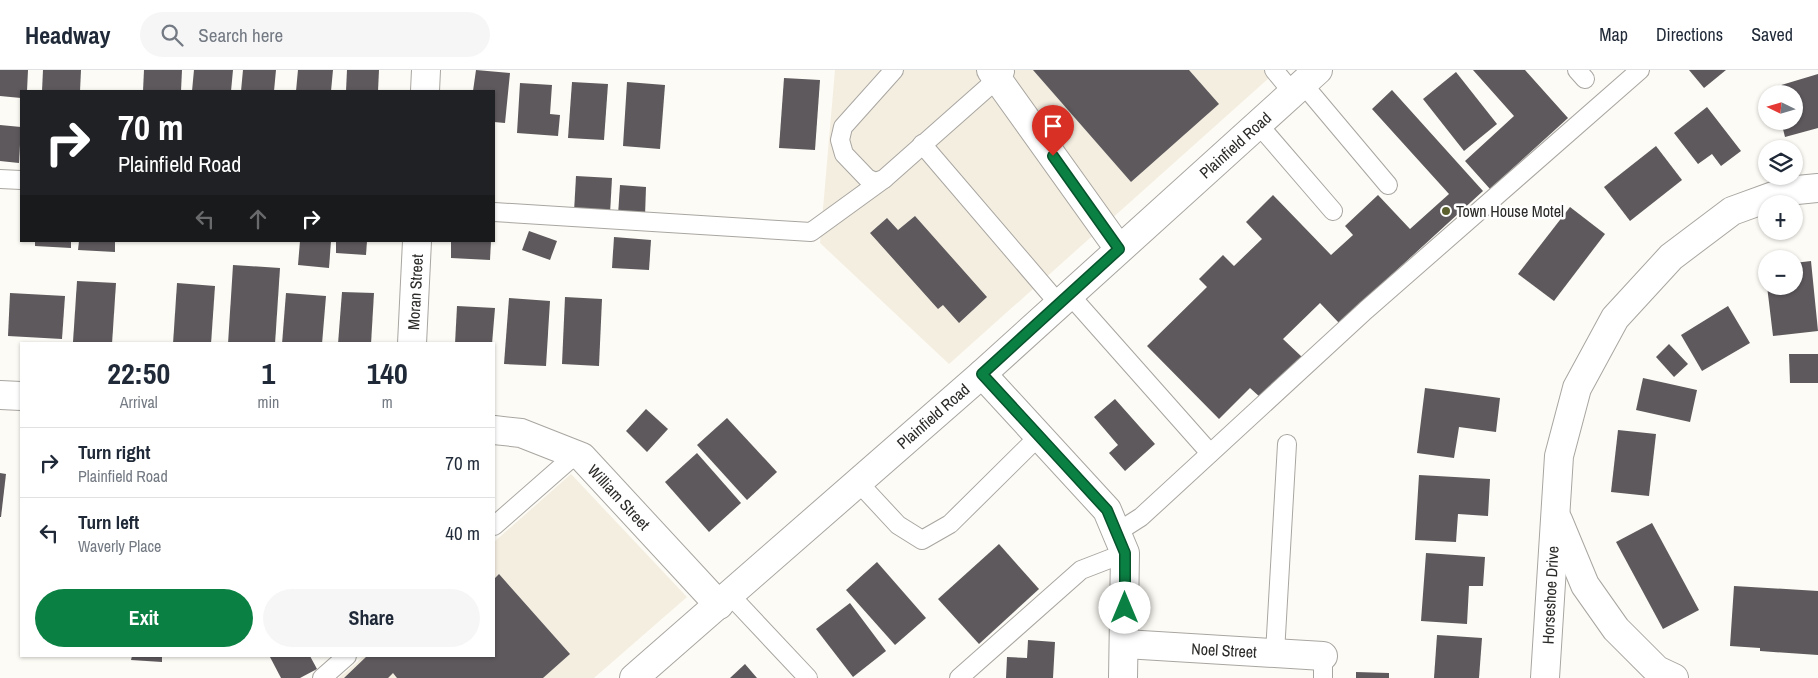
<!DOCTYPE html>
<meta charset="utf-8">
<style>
:root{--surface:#fff;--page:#f6f6f7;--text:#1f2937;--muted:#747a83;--line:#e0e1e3;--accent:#0b8043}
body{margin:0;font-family:"Archivo Narrow",sans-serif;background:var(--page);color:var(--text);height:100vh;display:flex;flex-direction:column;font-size:19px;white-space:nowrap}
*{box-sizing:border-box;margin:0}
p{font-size:16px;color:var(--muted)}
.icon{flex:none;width:28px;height:28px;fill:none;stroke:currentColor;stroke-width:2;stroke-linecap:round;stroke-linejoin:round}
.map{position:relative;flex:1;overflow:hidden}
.sheet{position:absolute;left:20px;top:272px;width:475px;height:315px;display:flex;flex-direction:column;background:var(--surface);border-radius:0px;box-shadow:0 1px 4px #0004}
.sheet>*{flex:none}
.banner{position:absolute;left:20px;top:20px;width:475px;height:152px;border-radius:0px;box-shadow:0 1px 4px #0004;background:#202124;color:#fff;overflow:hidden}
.needle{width:32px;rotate:275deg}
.controls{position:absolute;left:1758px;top:15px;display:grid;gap:10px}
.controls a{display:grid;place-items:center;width:45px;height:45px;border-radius:50%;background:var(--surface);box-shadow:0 1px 4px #0004;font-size:25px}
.pin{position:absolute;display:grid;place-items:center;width:42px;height:42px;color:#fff;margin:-51px -21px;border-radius:50% 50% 50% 0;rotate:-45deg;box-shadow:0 0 5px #0007}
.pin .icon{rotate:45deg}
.me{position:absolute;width:55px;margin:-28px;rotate:0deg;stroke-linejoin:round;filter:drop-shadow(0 0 4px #0008)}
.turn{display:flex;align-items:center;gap:18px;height:105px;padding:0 15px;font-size:22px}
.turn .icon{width:65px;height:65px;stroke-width:2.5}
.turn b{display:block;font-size:35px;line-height:42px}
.lanes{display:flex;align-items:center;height:48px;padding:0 15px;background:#0003;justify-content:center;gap:25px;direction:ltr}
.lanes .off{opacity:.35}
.eta{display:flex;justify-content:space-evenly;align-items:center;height:85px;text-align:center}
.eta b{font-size:30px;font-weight:700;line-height:35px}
.cta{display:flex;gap:10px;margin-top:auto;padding:10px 15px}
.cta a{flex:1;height:58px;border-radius:30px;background:var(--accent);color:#fff;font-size:20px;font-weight:700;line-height:58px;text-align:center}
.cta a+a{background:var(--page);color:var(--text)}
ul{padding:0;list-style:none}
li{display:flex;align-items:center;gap:15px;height:70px;padding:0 15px;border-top:1px solid var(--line)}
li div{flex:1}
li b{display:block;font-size:19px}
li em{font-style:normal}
header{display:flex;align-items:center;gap:30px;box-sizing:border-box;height:70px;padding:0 25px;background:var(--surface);border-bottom:1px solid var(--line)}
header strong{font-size:24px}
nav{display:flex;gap:28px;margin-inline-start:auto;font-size:18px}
.search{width:350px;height:45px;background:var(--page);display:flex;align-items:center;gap:12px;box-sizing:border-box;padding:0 18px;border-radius:28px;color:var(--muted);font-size:19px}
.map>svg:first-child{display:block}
</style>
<header>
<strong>Headway</strong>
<div class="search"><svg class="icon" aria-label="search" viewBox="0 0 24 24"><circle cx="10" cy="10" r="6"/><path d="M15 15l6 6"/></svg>Search here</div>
<nav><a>Map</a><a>Directions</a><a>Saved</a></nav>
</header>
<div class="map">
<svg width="1818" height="608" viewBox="0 0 1818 608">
<rect width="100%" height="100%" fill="#fdfbf5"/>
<g fill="#f4eee1">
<polygon points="835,0 1278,0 949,294 820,173"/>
<polygon points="571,404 687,527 594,608 339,608 364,586 494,586 494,472"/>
</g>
<g fill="#5d595d">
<polygon points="0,0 28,0 27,21 21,21 21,28 0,26"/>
<polygon points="43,0 81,0 80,21 42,21"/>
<polygon points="144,0 182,0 181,21 143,21"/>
<polygon points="194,0 233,0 231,21 192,21"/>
<polygon points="243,0 276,0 274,21 241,21"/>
<polygon points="298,0 333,0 331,21 296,21"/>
<polygon points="347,0 379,0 378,21 346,21"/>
<polygon points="476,0 510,3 505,53 494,52 494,21 473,21"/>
<polygon points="1033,0 1189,0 1219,34 1131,112"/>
<polygon points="1473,0 1525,0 1568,48 1490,119 1465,91 1514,46"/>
<polygon points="1689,0 1726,0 1704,18"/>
<polygon points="1456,2 1497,54 1464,81 1423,29"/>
<polygon points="1818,4 1818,58 1785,67 1781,51 1794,51 1794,24 1773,24 1771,18"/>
<polygon points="784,8 820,10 815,80 779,78"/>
<polygon points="572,12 608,14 604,70 568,68"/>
<polygon points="627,12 665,15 660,79 623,76"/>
<polygon points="520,13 552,15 550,44 560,45 558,66 517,63"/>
<polygon points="1392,20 1483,121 1339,253 1320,233 1283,269 1302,287 1261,328 1250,318 1219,349 1147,276 1207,217 1199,209 1223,185 1234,196 1262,169 1246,152 1273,125 1331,185 1353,165 1345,156 1378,125 1410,159 1449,124 1372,39"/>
<polygon points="1707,37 1741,81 1721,96 1712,84 1698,94 1674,63"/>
<polygon points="0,55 21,57 19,93 0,91"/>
<polygon points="1656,76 1682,110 1630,151 1604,117"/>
<polygon points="576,106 612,108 610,144 574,142"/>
<polygon points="620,115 646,117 645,146 618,145"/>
<polygon points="1570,137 1605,164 1554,231 1518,204"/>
<polygon points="915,146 987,227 959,253 943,235 938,239 870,163 887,148 898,160"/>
<polygon points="529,161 557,171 550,190 522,180"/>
<polygon points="614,167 651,170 649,200 612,198"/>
<polygon points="35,171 71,171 71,178 35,176"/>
<polygon points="79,171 115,171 115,182 78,180"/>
<polygon points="300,171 331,171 329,198 298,195"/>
<polygon points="336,171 367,171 366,185 336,183"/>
<polygon points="451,171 491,171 490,190 451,188"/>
<polygon points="1811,191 1818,261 1773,266 1767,216 1794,216 1794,193"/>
<polygon points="233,195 280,198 275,274 228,274"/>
<polygon points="77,211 116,213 112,274 73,272"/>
<polygon points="177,213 215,216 211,274 173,274"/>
<polygon points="342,222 374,223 371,274 338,274"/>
<polygon points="10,223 65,226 62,269 8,266"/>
<polygon points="286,223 326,226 322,274 282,274"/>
<polygon points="565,227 602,229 599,296 562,294"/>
<polygon points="509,228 550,231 546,296 504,294"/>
<polygon points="457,236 495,238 492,274 455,274"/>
<polygon points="1728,236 1750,273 1702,301 1681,265"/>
<polygon points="1669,274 1688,294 1674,307 1656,287"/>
<polygon points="1789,284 1818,284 1818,313 1790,313"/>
<polygon points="1643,308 1697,320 1690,352 1636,340"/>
<polygon points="1425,318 1500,328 1496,362 1459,357 1454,388 1417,383"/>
<polygon points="1115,329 1155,374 1125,401 1109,383 1118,375 1094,347"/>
<polygon points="646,339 668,359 647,382 626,361"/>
<polygon points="727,348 777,402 747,430 697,375"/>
<polygon points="1618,360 1656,364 1649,426 1611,422"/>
<polygon points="697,383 741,433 709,462 665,412"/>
<polygon points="0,403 6,404 1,447 0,447"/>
<polygon points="1419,405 1490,409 1488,446 1458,444 1456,472 1415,470"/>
<polygon points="1652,453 1699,540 1663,559 1616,472"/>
<polygon points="999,474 1039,519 979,574 938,529"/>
<polygon points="1426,483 1485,487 1483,516 1469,516 1467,554 1421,551"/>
<polygon points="877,492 926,548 895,575 846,520"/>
<polygon points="499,504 570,584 543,608 397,608 393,603 388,608 344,608 367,586 494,586 494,509"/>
<polygon points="1734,516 1818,521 1818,585 1760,581 1760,578 1730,576"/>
<polygon points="850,533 886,581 853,607 816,559"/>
<polygon points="1437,565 1482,568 1479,608 1434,608"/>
<polygon points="1028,570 1055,572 1053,608 1006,608 1007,587 1027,588"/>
<polygon points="132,586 162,586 162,592 131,590"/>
<polygon points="272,586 310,586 317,599 300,608 281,608 270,587"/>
<polygon points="745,594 757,608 730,608"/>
<polygon points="1356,602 1389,603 1389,608 1356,608"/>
</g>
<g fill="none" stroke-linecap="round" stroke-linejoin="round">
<g stroke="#a9a6a1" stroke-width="20">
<g id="lane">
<polyline points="894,0 843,57 840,70 844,84 867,108 875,112 884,109 1005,2"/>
<polyline points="1274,0 1293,23"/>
<polyline points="1577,0 1585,9"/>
<polyline points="1303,14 1388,115"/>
<polyline points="1258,54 1333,141"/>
<polyline points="922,74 1059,234"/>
<polyline points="0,109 21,110"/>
<polyline points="494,142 811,162 884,109"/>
<polyline points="1069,224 1210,383"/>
<polyline points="858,412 898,455 922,470 950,454 1039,366"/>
<polyline points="494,456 575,385"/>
<polyline points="1116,463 1141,447 1366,240 1640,0"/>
<polyline points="730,525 808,608"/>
<polyline points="1275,583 1287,374"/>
<polyline points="1323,586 1323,608"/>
<polyline points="322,608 347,586"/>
<polyline points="959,608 1081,500 1125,483"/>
</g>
</g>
<g stroke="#a9a6a1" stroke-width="30">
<g id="street">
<polyline points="991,0 1119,179"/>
<polyline points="425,21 426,0"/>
<polyline points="412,274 417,171"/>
<polyline points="982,304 1107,440 1125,483 1123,608"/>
<polyline points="0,325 21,326"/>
<polyline points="494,360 521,363 582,387 719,535"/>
<polyline points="1558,450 1585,515 1616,559 1657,600 1674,608"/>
<polyline points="1125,574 1323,586"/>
<polyline points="1545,608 1559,386 1577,318 1615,248 1671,187 1732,141 1787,121 1818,118"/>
</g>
</g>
<g stroke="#a9a6a1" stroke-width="30">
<polyline id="primary" points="634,608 982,304 1318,0"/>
</g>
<use href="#lane" stroke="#fff" stroke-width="18"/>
<use href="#street" stroke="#fff" stroke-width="28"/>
<use href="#primary" stroke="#fff" stroke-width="28"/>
</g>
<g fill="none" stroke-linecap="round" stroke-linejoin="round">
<g stroke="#07532c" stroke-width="12">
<polyline id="route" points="1053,86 1119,179 982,304 1107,440 1125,483 1125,538"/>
</g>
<use href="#route" stroke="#0b8043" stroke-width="9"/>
</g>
<circle fill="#5b602e" stroke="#fff" stroke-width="2" cx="1446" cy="141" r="5"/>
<g text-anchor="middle" stroke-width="5" stroke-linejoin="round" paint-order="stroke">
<g font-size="16" fill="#2b2a28" stroke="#fff">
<text transform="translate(1235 75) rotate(-42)" y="6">Plainfield Road</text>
<text transform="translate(415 222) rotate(-87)" y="6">Moran Street</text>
<text transform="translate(933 346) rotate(-41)" y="6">Plainfield Road</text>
<text transform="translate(619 427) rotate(47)" y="6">William Street</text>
<text transform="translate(1550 525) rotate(-87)" y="6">Horseshoe Drive</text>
<text transform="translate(1224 580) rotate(3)" y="6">Noel Street</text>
</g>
<g font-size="16" fill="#2b2a28" stroke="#fff" text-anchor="start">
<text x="1456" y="147">Town House Motel</text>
</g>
</g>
</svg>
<div class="controls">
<a><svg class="needle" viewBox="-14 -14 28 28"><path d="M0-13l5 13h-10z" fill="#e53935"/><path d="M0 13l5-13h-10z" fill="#747a83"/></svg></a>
<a><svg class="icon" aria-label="layers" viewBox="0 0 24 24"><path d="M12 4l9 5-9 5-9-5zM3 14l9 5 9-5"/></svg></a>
<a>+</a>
<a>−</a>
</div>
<div class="pin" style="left:1053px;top:86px;background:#d93025"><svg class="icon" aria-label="arrive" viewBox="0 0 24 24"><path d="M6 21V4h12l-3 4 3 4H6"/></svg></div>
<svg class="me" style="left:1125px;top:538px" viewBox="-20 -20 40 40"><circle r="19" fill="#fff"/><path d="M0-13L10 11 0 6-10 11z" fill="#0b8043"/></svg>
<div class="banner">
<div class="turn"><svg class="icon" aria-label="right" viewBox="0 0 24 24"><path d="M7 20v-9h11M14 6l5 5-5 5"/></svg><div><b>70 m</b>Plainfield Road</div></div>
<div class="lanes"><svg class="icon off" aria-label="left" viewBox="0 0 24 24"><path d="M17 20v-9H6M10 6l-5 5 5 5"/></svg><svg class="icon off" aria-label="ahead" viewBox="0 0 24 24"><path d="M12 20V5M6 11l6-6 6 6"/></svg><svg class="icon" aria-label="right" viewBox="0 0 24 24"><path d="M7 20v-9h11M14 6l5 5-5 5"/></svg></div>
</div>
<section class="sheet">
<div class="eta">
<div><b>22:50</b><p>Arrival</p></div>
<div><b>1</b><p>min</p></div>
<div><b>140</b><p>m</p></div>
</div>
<ul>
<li><svg class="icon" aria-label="right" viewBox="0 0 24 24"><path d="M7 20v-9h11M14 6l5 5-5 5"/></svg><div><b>Turn right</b><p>Plainfield Road</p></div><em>70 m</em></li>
<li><svg class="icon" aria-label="left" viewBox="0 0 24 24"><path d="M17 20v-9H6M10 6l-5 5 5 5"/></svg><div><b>Turn left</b><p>Waverly Place</p></div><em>40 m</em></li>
</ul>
<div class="cta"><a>Exit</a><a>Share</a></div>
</section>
</div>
